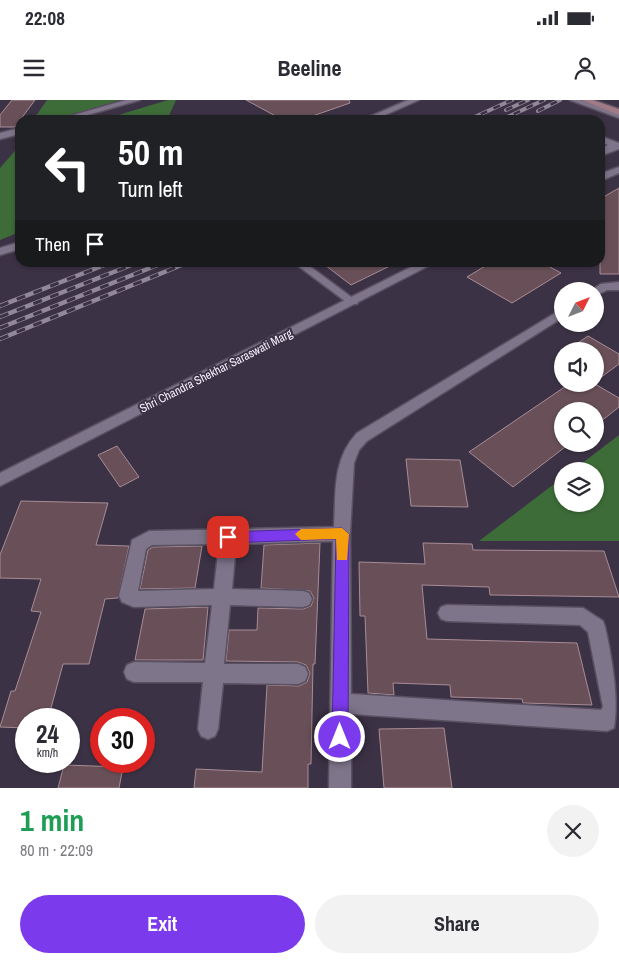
<!DOCTYPE html>
<meta charset="utf-8">
<style>
:root{--surface:#fff;--page:#f2f2f3;--text:#2b2b33;--muted:#7c7c81;--accent:#7c3aed}
body{margin:0;font-family:"Archivo Narrow",sans-serif;background:var(--page);color:var(--text);height:100vh;display:flex;flex-direction:column;font-size:19px;white-space:nowrap}
*{box-sizing:border-box;margin:0}
p{font-size:16px;color:var(--muted)}
.icon{flex:none;width:28px;height:28px;fill:none;stroke:currentColor;stroke-width:2;stroke-linecap:round;stroke-linejoin:round}
.map{position:relative;height:688px;overflow:hidden}
.side{display:flex;flex-direction:column;background:var(--surface);flex:1}
.side>*{flex:none}
.top-card{position:absolute;left:15px;top:15px;width:590px;height:152px;border-radius:15px;box-shadow:0 1px 4px #0004;background:#202124;color:#fff;overflow:hidden}
.needle{width:32px;rotate:48deg}
.buttons{position:absolute;left:554px;top:182px;display:grid;gap:10px}
.buttons a{display:grid;place-items:center;width:50px;height:50px;border-radius:50%;background:var(--surface);box-shadow:0 1px 4px #0004;font-size:25px}
.speed{position:absolute;left:15px;top:608px;display:flex;gap:10px;font-size:25px;font-weight:700;text-align:center}
.speed>*{display:grid;place-content:center;width:65px;height:65px;border-radius:50%;background:var(--surface);box-shadow:0 1px 4px #0004;line-height:1}
.speed small{font-size:12px;font-weight:400}
.speed .limit{border:8px solid #d22;background:#fff;color:#111}
.pin{position:absolute;display:grid;place-items:center;width:42px;height:42px;color:#fff;margin:-21px;border-radius:10px;box-shadow:0 2px 8px #0006}
.me{position:absolute;width:55px;margin:-28px;rotate:0deg;stroke-linejoin:round;filter:drop-shadow(0 0 4px #0008)}
.turn{display:flex;align-items:center;gap:18px;height:105px;padding:0 20px;font-size:22px}
.turn .icon{width:65px;height:65px;stroke-width:2.5}
.turn b{display:block;font-size:35px;line-height:42px}
.then{display:flex;align-items:center;height:48px;padding:0 20px;background:#0003;gap:10px;font-size:19px}
.round{display:grid;place-items:center;flex:none;width:52px;height:52px;border-radius:26px;background:var(--page)}
.headline{display:flex;align-items:center;justify-content:space-between;height:85px;padding:0 20px}
h1{font-size:30px;font-weight:700;line-height:38px;color:#1e9e55}
.button{display:flex;gap:10px;margin-top:auto;padding:10px 20px}
.button a{flex:1;height:58px;border-radius:30px;background:var(--accent);color:#fff;font-size:20px;font-weight:700;line-height:58px;text-align:center}
.button a+a{background:var(--page);color:var(--text)}
.status{display:flex;justify-content:space-between;align-items:center;height:35px;padding:0 25px;background:var(--surface);direction:ltr}
.status svg{height:14px;fill:currentColor}
header{display:flex;justify-content:space-between;align-items:center;height:65px;padding:0 20px;background:var(--surface);font-size:22px;font-weight:700}
.map>svg:first-child{display:block}
</style>
<div class="status"><b>22:08</b><svg viewBox="0 0 49 12"><path d="M0 12V9h3v3zM5 12V6h3v6zM10 12V3h3v9zM15 12V0h3v12zM26 1h20v11H26zM47 4h2v5h-2z"/></svg></div>
<header><svg class="icon" aria-label="menu" viewBox="0 0 24 24"><path d="M4 6h16M4 12h16M4 18h16"/></svg>Beeline<svg class="icon" aria-label="person" viewBox="0 0 24 24"><circle cx="12" cy="8" r="4"/><path d="M4 21q1-7 8-7t8 7"/></svg></header>
<div class="map">
<svg width="619" height="688" viewBox="0 0 619 688">
<rect width="100%" height="100%" fill="#3c3245"/>
<g fill="#3d6c38">
<polygon points="47,0 120,0 53,20 33,20"/>
<polygon points="168,0 176,0 167,20 102,20"/>
<polygon points="20,45 20,132 0,140 0,68"/>
<polygon points="619,335 619,441 479,441 562,378 562,404 595,404 595,371 572,371"/>
</g>
<g fill="#695058" stroke="#a88c95">
<polygon points="12,0 35,0 15,27 0,27 0,15"/>
<polygon points="246,0 349,0 350,3 301,20 283,20"/>
<polygon points="619,88 619,174 600,174 600,99"/>
<polygon points="321,162 398,162 351,185"/>
<polygon points="492,162 541,162 561,173 512,203 467,177"/>
<polygon points="588,236 619,254 619,264 596,281 595,251 566,251"/>
<polygon points="569,284 595,284 619,298 619,307 595,326 595,311 562,311 562,344 569,344 513,387 469,352"/>
<polygon points="117,346 139,377 120,387 98,355"/>
<polygon points="406,359 460,360 468,407 411,406"/>
<polygon points="21,401 108,403 96,445 129,446 118,498 105,499 89,564 63,564 48,619 26,619 26,628 0,627 11,591 15,591 41,512 31,511 41,479 0,478 0,455"/>
<polygon points="320,443 315,564 313,564 311,664 308,664 308,688 194,688 196,669 262,672 267,585 299,586 307,582 310,573 306,565 298,562 226,561 229,530 257,530 258,508 303,509 311,506 314,498 310,491 261,488 264,445"/>
<polygon points="423,443 472,444 473,450 604,451 619,497 490,495 489,487 422,485 427,539 577,543 592,605 523,603 522,599 451,597 450,585 393,583 394,595 368,593 365,516 360,516 359,462 425,464"/>
<polygon points="202,446 195,488 140,489 148,450 153,447"/>
<polygon points="208,507 203,560 135,560 145,509"/>
<polygon points="444,628 452,688 384,688 379,629"/>
<polygon points="64,665 123,667 119,688 58,688"/>
</g>
<g fill="none" stroke-linecap="round" stroke-linejoin="round">
<g stroke="#595161" stroke-width="3">
<g id="service">
<polygon points="570,0 580,0 619,14 619,18"/>
<polygon points="293,162 304,162 358,202 357,204 349,204"/>
</g>
</g>
<g stroke="#595161" stroke-width="3">
<g id="minor">
<polygon points="600,36 619,43 619,49 600,56 600,49 608,45 600,42"/>
<polygon points="619,182 619,190 607,190 595,196 595,191 590,191 601,184"/>
<path d="M562 209V218L367 341 359 350 354 363 350 434 351 594 601 610 603 607 588 532 580 525 447 521 441 519 438 513 441 507 447 505 583 508 603 521 605 527C612 558 619 598 614 628L607 631 351 614V688H329L333 441 236 444 232 489 303 491 309 493 312 499 309 505 303 507 230 505 224 564H298L305 567 308 574 305 581 298 584 223 583 218 629 215 636 208 639 201 636 198 629 203 582H134L127 579 124 572 127 565 134 562 205 563 212 505 134 507 122 502 119 496 132 440 149 431 334 427C336 393 332 360 357 333ZM219 444 214 489 138 491 146 449 152 445Z"/>
</g>
</g>
<g stroke="#595161" stroke-width="3">
<g id="tertiary">
<polygon points="126,0 140,0 70,20 56,20"/>
<polygon points="408,0 419,0 374,20 362,20"/>
<polygon points="20,28 20,34 0,39 0,33"/>
<polygon points="619,67 619,73 600,81 600,74"/>
<polygon points="20,142 20,149 0,155 0,148"/>
<polygon points="421,162 436,162 0,386 0,373"/>
</g>
</g>
<g stroke="#595161" stroke-width="3">
<polygon id="secondary" points="581,0 593,0 619,9 619,15"/>
</g>
<use href="#service" fill="#7f758b" fill-rule="evenodd"/>
<use href="#minor" fill="#7f758b" fill-rule="evenodd"/>
<use href="#tertiary" fill="#7f758b" fill-rule="evenodd"/>
<use href="#secondary" fill="#a07a84" fill-rule="evenodd"/>
<g stroke="#918999" stroke-width="4">
<g id="rail-far1">
<polyline points="506,10 528,0"/>
<polyline points="538,11 560,0"/>
<polyline points="468,20 512,0"/>
<polyline points="501,20 544,0"/>
</g>
</g>
<g stroke="#918999" stroke-width="4.5">
<g id="rail">
<polyline points="0,206 112,162"/>
<polyline points="0,217 139,162"/>
<polyline points="0,228 165,162"/>
<polyline points="0,239 189,162"/>
</g>
</g>
<use href="#rail-far1" stroke="#3c3245" stroke-width="2.5" stroke-dasharray="7" stroke-linecap="butt"/>
<use href="#rail" stroke="#3c3245" stroke-width="3" stroke-dasharray="9" stroke-linecap="butt"/>
</g>
<polygon fill="#7c3aed" stroke="#51269a" points="342,428 349,434 348,637 346,643 340,645 335,643 332,637 336,439 228,443 221,437 228,432"/>
<polygon fill="#f59e0b" points="342,428 349,434 347,460 337,460 336,439 301,440 295,434 301,429"/>
<g text-anchor="middle" stroke-width="4" stroke-linejoin="round" paint-order="stroke">
<g font-size="12" fill="#f4eefb" stroke="#3c3245">
<text transform="translate(216 271) rotate(-27)" y="4">Shri Chandra Shekhar Saraswati Marg</text>
</g>
</g>
</svg>
<div class="buttons">
<a><svg class="needle" viewBox="-14 -14 28 28"><path d="M0-13l5 13h-10z" fill="#e53935"/><path d="M0 13l5-13h-10z" fill="#7c7c81"/></svg></a>
<a><svg class="icon" aria-label="sound" viewBox="0 0 24 24"><path d="M4 9h4l5-4v14l-5-4H4zM17 9q2 3 0 6"/></svg></a>
<a><svg class="icon" aria-label="search" viewBox="0 0 24 24"><circle cx="10" cy="10" r="6"/><path d="M15 15l6 6"/></svg></a>
<a><svg class="icon" aria-label="layers" viewBox="0 0 24 24"><path d="M12 4l9 5-9 5-9-5zM3 14l9 5 9-5"/></svg></a>
</div>
<div class="speed"><div>24<small>km/h</small></div><div class="limit">30</div></div>
<div class="pin" style="left:228px;top:437px;background:#d93025"><svg class="icon" aria-label="arrive" viewBox="0 0 24 24"><path d="M6 21V4h12l-3 4 3 4H6"/></svg></div>
<svg class="me" style="left:340px;top:637px" viewBox="-20 -20 40 40"><circle r="17" fill="#7c3aed" stroke="#fff" stroke-width="3"/><path d="M0-11L8 9 0 5-8 9z" fill="#fff"/></svg>
<div class="top-card">
<div class="turn"><svg class="icon" aria-label="left" viewBox="0 0 24 24"><path d="M17 20v-9H6M10 6l-5 5 5 5"/></svg><div><b>50 m</b>Turn left</div></div>
<div class="then">Then<svg class="icon" aria-label="arrive" viewBox="0 0 24 24"><path d="M6 21V4h12l-3 4 3 4H6"/></svg></div>
</div>
</div>
<section class="side">
<div class="headline"><div><h1>1 min</h1><p>80 m · 22:09</p></div><a class="round"><svg class="icon" aria-label="close" viewBox="0 0 24 24"><path d="M6 6l12 12M18 6L6 18"/></svg></a></div>
<div class="button"><a>Exit</a><a>Share</a></div>
</section>
